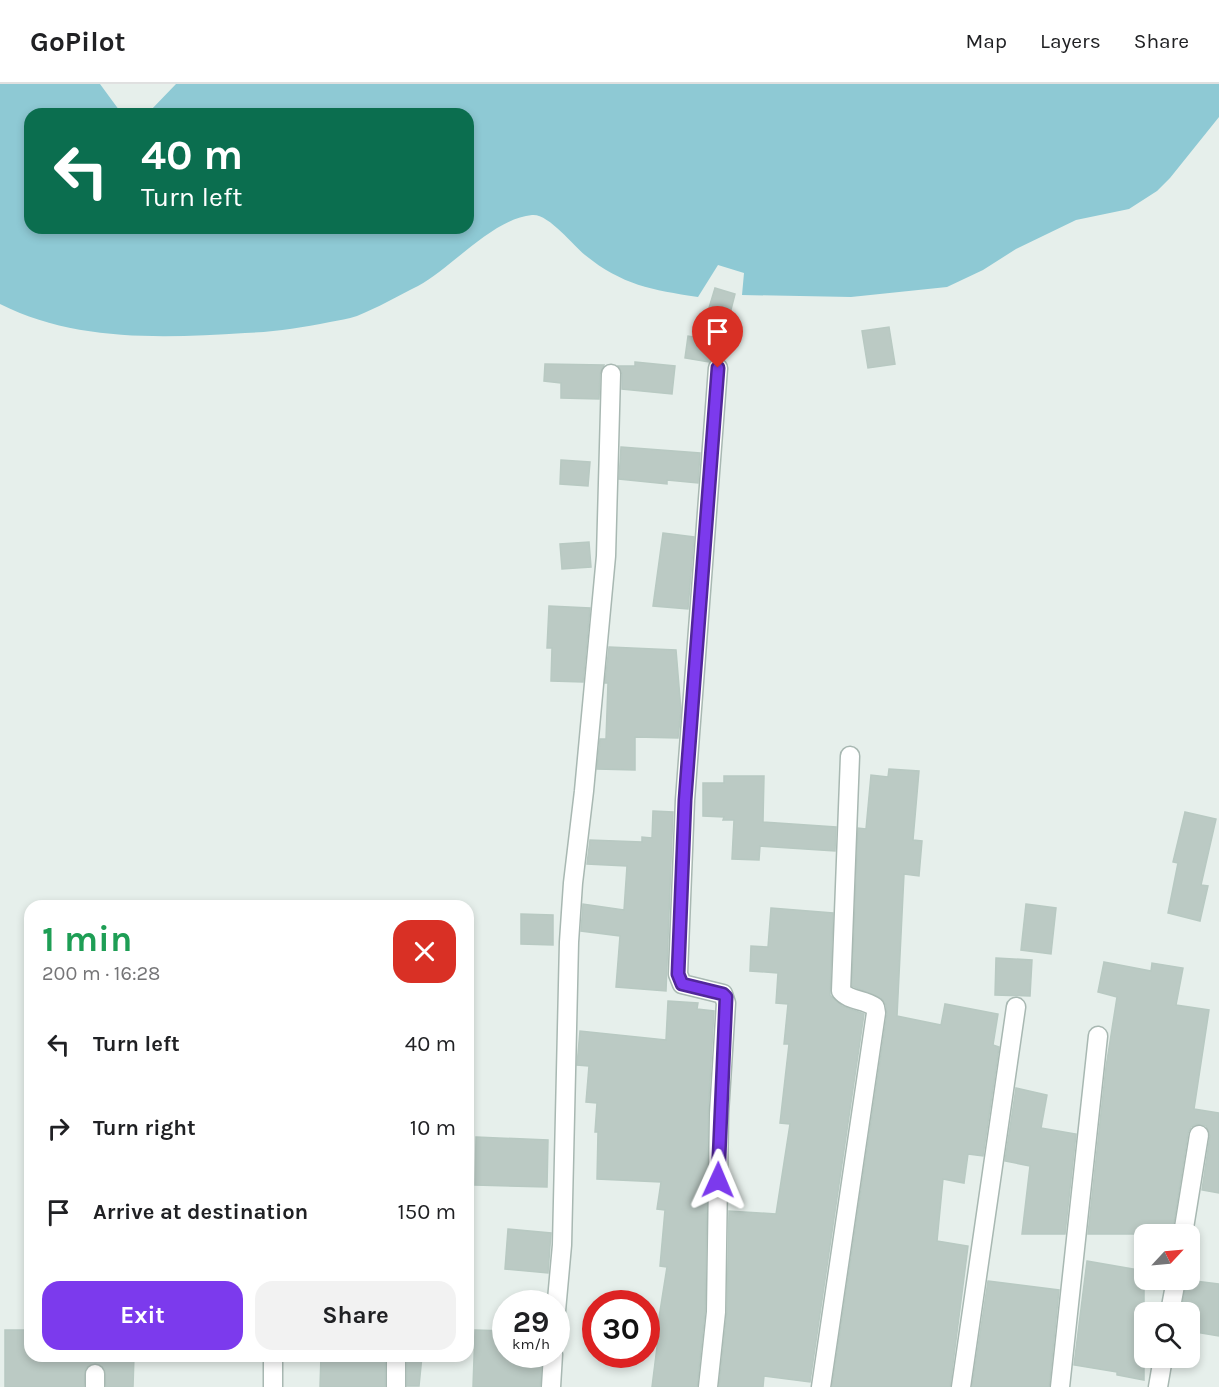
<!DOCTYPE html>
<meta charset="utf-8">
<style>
:root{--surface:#fff;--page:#f2f2f2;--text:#202124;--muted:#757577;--line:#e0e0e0;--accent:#7c3aed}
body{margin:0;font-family:Karla,sans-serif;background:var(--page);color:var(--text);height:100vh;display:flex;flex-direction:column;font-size:22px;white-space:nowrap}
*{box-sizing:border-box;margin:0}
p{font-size:20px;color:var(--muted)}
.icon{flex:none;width:33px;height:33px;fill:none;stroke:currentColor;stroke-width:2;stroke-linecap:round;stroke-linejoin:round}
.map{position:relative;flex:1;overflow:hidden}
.drawer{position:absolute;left:24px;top:816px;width:450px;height:462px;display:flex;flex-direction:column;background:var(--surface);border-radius:18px;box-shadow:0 3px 9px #0003}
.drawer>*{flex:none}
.hud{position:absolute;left:24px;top:24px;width:450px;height:126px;border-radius:18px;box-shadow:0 3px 9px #0003;background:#0b6e4f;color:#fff;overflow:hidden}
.needle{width:39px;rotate:64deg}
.fabs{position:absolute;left:1134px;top:1140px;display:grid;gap:12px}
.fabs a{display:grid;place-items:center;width:66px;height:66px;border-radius:12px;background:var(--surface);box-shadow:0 3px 9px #0003;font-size:30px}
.speed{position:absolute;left:492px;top:1206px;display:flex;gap:12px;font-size:30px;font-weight:700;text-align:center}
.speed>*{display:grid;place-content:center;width:78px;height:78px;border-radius:50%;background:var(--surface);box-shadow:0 3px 9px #0003;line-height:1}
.speed small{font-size:15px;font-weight:400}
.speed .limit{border:9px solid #d22;background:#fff;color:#111}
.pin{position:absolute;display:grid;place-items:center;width:51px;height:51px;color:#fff;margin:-62px -26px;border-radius:50% 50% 50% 0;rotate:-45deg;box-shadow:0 0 6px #0007}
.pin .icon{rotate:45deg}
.me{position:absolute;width:66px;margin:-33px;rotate:1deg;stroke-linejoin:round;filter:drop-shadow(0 0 4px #0008)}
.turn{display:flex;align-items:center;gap:21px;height:126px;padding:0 18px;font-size:27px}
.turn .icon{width:78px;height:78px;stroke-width:2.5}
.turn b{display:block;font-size:42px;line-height:51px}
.round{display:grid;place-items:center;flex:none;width:63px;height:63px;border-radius:18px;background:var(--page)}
.summary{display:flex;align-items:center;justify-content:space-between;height:102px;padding:0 18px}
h1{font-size:36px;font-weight:700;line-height:45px;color:#1e9e55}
.action{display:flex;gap:12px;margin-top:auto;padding:12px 18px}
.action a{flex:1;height:69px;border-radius:18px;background:var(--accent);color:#fff;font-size:24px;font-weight:700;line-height:69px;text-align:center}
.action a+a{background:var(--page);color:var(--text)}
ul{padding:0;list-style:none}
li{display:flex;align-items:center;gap:18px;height:84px;padding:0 18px}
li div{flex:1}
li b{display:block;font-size:22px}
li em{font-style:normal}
header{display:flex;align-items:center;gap:36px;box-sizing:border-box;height:84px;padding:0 30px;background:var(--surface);border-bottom:2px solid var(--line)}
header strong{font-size:28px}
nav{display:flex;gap:33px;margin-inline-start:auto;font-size:21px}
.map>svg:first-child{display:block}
</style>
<header>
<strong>GoPilot</strong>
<nav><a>Map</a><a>Layers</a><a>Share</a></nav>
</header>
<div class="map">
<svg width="1219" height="1303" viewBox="0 0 1219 1303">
<rect width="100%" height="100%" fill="#e6efeb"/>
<path fill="#8ec9d4" d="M0 0H100L122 30H30V144H468V30H144L149 28 176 0H1219V33L1170 94 1157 107 1129 125 1076 136 1016 165 983 186 947 203 851 213 742 211 744 189 718 181 698 213C652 206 622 201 585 171 573 161 548 129 532 131 492 135 453 183 418 202 398 212 377 224 357 232 348 235 339 236 330 238 300 244 275 248 245 249 163 254 75 258 0 220Z"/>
<g fill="#bbcac4" stroke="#b8c9c2" stroke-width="1.5">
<polygon points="715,204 735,210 719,273 714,274 709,278 685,274 688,252 700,254"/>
<polygon points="889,243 895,280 868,284 862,247"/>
<polygon points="635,278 675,282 672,310 622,305 622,290 618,282 635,282"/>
<polygon points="545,280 604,281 600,290 599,315 561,314 561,299 544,297"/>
<polygon points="621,363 700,369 698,399 667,396 667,400 619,395"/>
<polygon points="561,376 590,378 588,402 560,400"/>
<polygon points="663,449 694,453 688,525 653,522"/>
<polygon points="589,458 591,483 562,485 560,460"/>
<polygon points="549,522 590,524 583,598 551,597 552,564 547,564"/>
<polygon points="609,563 676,566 681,626 678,654 635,653 635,686 597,685 600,655 606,655 608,599 605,599"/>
<polygon points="889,685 919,687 913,756 922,757 919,792 904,790 897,932 941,941 945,920 998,930 993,961 999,963 983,1072 968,1070 964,1099 943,1095 937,1157 968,1162 950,1303 832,1303 887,930 886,921 881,914 852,902 858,744 866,745 871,691 888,693"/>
<polygon points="724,692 764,692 763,738 836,743 835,767 760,762 759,776 732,775 734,736 723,736 724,733 703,732 703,699 724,699"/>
<polygon points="653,727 673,728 666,907 616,903 620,852 581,847 583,820 624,826 627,782 587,780 590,756 642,758 642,753 652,754"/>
<polygon points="1185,728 1216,735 1201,801 1208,802 1200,837 1168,829 1178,779 1173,778"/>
<polygon points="1026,820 1056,824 1051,870 1021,866"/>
<polygon points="771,824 833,829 830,911 842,922 864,930 810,1298 764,1292 763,1303 719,1303 727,1228 729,1127 776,1130 790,1040 780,1039 789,960 784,960 788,920 776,919 778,889 750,887 751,862 768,863"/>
<polygon points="521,830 553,831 553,861 521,860"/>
<polygon points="996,874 1032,876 1030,912 995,911"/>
<polygon points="1104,878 1151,887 1152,879 1183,884 1176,921 1209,926 1194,1025 1219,1029 1219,1109 1202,1106 1210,1052 1206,1042 1196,1040 1191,1043 1188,1049 1172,1150 1088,1150 1106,983 1117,913 1098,908"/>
<polygon points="668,917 698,919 697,925 714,927 708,1030 705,1227 697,1303 652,1303 659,1247 657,1246 667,1183 660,1182 665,1126 657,1125 661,1098 597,1095 598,1048 595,1048 597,1019 586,1018 589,982 577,981 580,947 666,956"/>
<polygon points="1016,1004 1047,1011 1041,1044 1076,1050 1065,1150 1022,1150 1030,1082 1005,1077"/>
<polygon points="476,1053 548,1056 547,1103 475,1101"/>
<polygon points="508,1145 551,1149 548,1189 505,1185"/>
<polygon points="1087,1177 1144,1187 1144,1296 1117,1291 1117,1288 1074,1281"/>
<polygon points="1187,1196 1219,1200 1219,1252 1190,1247 1190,1228 1181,1228"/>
<polygon points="988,1197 1059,1206 1049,1303 972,1303"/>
<polygon points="5,1246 30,1246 30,1272 134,1272 133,1303 106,1303 105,1285 96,1279 89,1281 85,1285 84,1303 5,1303"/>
<polygon points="475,1246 506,1247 506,1270 542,1270 540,1303 473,1303"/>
<polygon points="321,1272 385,1272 385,1303 320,1303"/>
<polygon points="407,1272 422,1272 419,1302 407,1302"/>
</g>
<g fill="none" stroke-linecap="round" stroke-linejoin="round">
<g stroke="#a8b8b2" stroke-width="21">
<g id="minor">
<polyline points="1183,1150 1199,1051"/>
<polyline points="556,1227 562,1161 569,858 573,799 584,707 606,472 611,290"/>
<polyline points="1170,1228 1176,1196"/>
<polyline points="95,1303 95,1290"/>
<polyline points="273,1303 273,1272"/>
<polyline points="396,1303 396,1272"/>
<polyline points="551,1303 553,1270"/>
<polyline points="708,1303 716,1228 719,1030 726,919 723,910 682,900 678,890 685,716 718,284"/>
<path d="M821 1303 876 929 875 923C864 915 849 917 841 907L850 672"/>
<polyline points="961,1303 1016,923"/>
<polyline points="1060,1303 1098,952"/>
<polyline points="1158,1303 1163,1274"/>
</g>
</g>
<use href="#minor" stroke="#fff" stroke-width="18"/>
</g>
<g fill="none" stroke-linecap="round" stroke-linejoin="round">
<g stroke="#51269a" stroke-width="15">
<polyline id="route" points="718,284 685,716 678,890 682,900 723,910 726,913 718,1096"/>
</g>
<use href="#route" stroke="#7c3aed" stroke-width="10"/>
</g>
</svg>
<div class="fabs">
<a><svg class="needle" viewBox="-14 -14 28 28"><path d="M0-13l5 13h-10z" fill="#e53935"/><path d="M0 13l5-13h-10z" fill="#757577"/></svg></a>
<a><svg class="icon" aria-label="search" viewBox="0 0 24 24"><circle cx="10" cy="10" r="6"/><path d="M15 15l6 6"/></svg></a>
</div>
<div class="speed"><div>29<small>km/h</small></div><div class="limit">30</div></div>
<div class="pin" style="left:718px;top:284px;background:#d93025"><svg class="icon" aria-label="arrive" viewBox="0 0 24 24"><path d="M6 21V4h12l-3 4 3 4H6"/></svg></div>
<svg class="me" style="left:718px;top:1096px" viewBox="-20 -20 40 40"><path d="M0-17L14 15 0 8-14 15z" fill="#7c3aed" stroke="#fff" stroke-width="4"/></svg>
<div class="hud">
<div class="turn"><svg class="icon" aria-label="left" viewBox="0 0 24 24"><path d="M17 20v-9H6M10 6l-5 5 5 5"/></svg><div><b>40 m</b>Turn left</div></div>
</div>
<section class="drawer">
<div class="summary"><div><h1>1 min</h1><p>200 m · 16:28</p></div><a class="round" style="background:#d93025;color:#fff"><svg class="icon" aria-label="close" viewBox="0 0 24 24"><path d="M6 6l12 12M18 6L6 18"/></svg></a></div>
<ul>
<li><svg class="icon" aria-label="left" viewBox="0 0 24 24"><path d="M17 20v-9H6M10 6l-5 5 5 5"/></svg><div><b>Turn left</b></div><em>40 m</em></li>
<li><svg class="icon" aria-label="right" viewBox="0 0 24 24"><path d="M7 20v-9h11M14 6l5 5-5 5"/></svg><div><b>Turn right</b></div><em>10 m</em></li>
<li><svg class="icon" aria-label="arrive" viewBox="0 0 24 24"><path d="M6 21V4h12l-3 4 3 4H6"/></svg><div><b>Arrive at destination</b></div><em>150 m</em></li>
</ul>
<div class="action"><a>Exit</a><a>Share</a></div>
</section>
</div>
